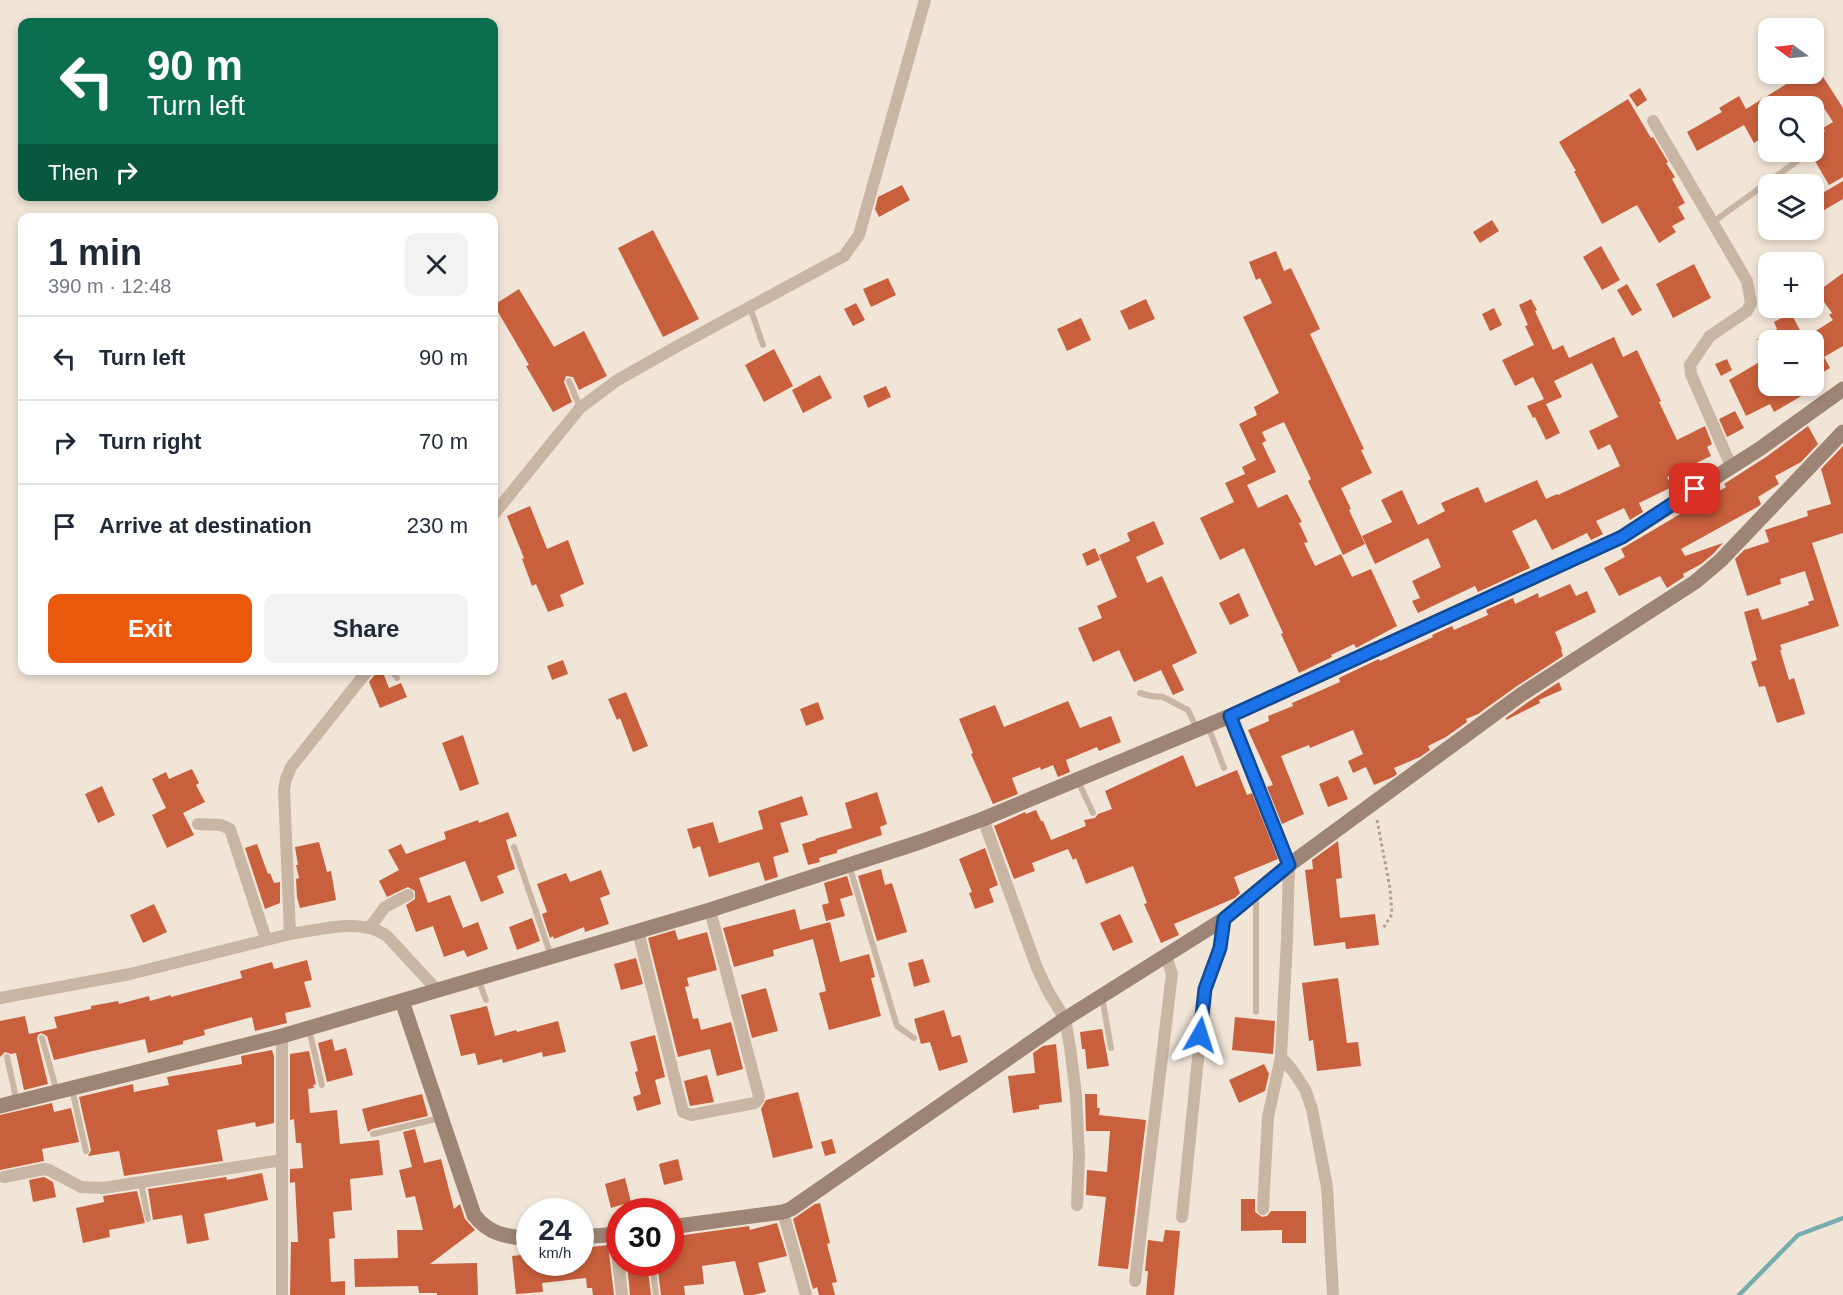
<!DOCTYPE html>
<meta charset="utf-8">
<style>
:root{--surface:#fff;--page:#f2f2f3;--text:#1f2937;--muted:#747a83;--line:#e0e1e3;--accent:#ea580c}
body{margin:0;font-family:Arial,sans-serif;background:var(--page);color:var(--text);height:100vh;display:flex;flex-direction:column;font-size:22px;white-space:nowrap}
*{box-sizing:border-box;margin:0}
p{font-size:20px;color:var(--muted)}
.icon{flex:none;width:33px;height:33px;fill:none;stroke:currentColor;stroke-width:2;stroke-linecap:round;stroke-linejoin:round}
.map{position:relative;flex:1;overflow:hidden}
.sheet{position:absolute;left:18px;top:213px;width:480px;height:462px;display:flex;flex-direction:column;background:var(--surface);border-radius:12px;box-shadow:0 3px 9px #0003}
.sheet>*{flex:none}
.hud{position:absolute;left:18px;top:18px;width:480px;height:183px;border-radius:12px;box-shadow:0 3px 9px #0003;background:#0b6e4f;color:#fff;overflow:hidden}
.needle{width:39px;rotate:285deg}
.controls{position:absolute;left:1758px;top:18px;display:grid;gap:12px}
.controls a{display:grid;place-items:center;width:66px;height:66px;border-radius:12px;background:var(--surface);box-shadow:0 3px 9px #0003;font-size:30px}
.speed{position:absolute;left:516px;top:1198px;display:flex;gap:12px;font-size:30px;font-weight:700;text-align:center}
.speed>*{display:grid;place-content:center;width:78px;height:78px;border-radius:50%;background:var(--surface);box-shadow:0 3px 9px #0003;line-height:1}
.speed small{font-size:15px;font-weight:400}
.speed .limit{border:9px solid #d22;background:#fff;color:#111}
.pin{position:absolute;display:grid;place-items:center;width:51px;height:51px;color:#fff;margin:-26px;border-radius:12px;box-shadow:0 3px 9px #0006}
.me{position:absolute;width:66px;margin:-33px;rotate:6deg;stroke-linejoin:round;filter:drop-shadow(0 0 4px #0008)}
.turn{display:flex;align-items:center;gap:21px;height:126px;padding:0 30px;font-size:27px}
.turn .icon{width:78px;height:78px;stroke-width:2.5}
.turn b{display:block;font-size:42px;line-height:51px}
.then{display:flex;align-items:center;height:57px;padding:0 30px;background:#0003;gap:12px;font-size:22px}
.round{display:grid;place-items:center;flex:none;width:63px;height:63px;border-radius:12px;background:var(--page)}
.head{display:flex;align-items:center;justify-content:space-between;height:102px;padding:0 30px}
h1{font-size:36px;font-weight:700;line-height:45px}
.button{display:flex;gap:12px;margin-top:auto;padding:12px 30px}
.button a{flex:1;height:69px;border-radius:12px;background:var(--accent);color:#fff;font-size:24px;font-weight:700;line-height:69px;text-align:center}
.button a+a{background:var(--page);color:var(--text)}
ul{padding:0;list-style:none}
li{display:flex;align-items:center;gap:18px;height:84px;padding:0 30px;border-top:2px solid var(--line)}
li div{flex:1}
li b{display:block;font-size:22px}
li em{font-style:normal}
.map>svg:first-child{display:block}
</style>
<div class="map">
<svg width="1843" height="1295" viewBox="0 0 1843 1295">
<rect width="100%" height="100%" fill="#f1e5d7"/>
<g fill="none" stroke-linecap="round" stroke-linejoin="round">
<polyline stroke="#75acaf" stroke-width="4.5" points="1739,1295 1798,1235 1843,1218"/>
</g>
<g fill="#c9603d">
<polygon points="1818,69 1843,108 1843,177 1829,185 1812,156 1820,151 1814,138 1825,131 1823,128 1833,122 1820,102 1814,106 1768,106 1768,134 1754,143 1744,125 1697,151 1687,132 1722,112 1719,108 1739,96 1746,109 1801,75 1803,79 1814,74"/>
<polygon points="1640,88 1647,100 1637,107 1629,95"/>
<polygon points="1628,99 1651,138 1653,137 1668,162 1666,163 1675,177 1672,179 1685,203 1678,207 1685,219 1672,226 1676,232 1659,243 1637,205 1602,224 1578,179 1574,171 1576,171 1559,142"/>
<polygon points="1843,181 1843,199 1814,216 1814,198"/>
<polygon points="902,185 910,200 879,217 875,209 878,197"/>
<polygon points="1492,220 1499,231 1480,243 1473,232"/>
<polygon points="653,230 699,319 663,337 618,248"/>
<polygon points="1601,246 1620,280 1602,290 1583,257"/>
<polygon points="1276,251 1284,271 1291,268 1320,329 1310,334 1364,449 1361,450 1372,473 1341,488 1351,509 1349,510 1365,544 1343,555 1308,481 1311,479 1284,422 1262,432 1266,441 1262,443 1276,472 1247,485 1258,508 1287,494 1302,522 1299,523 1308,542 1304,543 1315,566 1341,554 1352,577 1371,569 1397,626 1356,648 1354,644 1331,655 1332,657 1299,673 1281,634 1283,633 1244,548 1220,560 1200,518 1234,502 1225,483 1245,474 1242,467 1256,460 1239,424 1257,415 1254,407 1279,393 1243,317 1272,303 1260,278 1256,280 1249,262"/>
<polygon points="1694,264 1711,298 1673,318 1656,284"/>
<polygon points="1843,273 1843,346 1824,357 1830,368 1814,378 1814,332 1833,320 1829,315 1832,313 1817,292"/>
<polygon points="888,278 896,295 871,307 863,289"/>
<polygon points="1627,284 1642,310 1632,316 1617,290"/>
<polygon points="519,289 554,347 584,331 607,376 579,390 573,377 566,376 564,382 572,402 553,412 526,366 529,365 494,305"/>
<polygon points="1146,299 1155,319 1129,330 1120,311"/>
<polygon points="1531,299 1537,310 1535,311 1553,350 1563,345 1569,358 1614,337 1623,357 1637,350 1661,401 1659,402 1677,440 1705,426 1712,444 1707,447 1711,456 1667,477 1672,487 1639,503 1643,512 1630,520 1624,508 1596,521 1603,534 1591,540 1587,533 1552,550 1536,519 1512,531 1530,568 1478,592 1475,586 1418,613 1412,601 1420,598 1412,581 1441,567 1428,538 1375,564 1362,536 1392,522 1381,500 1402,490 1418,525 1445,511 1441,503 1478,487 1485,503 1537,480 1546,499 1557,494 1558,495 1620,466 1610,444 1598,450 1589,431 1618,417 1592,363 1554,381 1562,397 1546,404 1560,433 1546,440 1535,417 1533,418 1527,406 1544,399 1533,377 1515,386 1502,360 1534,345 1525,326 1528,325 1519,305"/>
<polygon points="856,303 865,320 853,326 844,309"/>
<polygon points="1494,308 1502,325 1490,331 1482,314"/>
<polygon points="1791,313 1805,340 1756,340 1777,329 1774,322"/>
<polygon points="1081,318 1091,340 1067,351 1057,329"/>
<polygon points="774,349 793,386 764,402 745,365"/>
<polygon points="1768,357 1768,386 1798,386 1803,395 1774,412 1770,404 1746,416 1729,380"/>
<polygon points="1727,359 1732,370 1721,376 1715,364"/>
<polygon points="820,375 832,398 803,413 792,390"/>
<polygon points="886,386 891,397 868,408 863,396"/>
<polygon points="1735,411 1744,428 1727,437 1719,419"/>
<polygon points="1808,426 1818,444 1801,462 1775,476 1779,484 1758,497 1761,504 1759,506 1681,549 1685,556 1723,543 1713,554 1701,564 1683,574 1684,577 1667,588 1660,576 1619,596 1604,568 1625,557 1621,549 1726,487 1724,484 1766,457"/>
<polygon points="1843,446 1843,533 1812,543 1839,626 1780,645 1782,650 1780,650 1789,680 1794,678 1805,714 1777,723 1765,686 1759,687 1751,662 1757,660 1744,612 1758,608 1762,620 1809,605 1808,602 1814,600 1805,571 1780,579 1781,584 1747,596 1735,559 1744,550 1769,542 1765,530 1808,516 1807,511 1831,504 1821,469"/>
<polygon points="530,506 547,549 568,540 584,584 560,595 564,606 548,612 536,584 532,586 522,559 524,558 507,516"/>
<polygon points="1154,521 1164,544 1136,557 1147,583 1162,576 1197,653 1172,665 1184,690 1173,695 1161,670 1134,682 1119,650 1093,662 1078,628 1102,618 1097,606 1117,597 1099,555 1130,541 1127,533"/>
<polygon points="1095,548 1100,560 1087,566 1082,554"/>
<polygon points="1570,584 1576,596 1587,591 1596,612 1555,632 1562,649 1561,650 1563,656 1517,686 1478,714 1466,719 1467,722 1446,737 1428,746 1430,750 1420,757 1394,768 1397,774 1393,777 1374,785 1366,767 1353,773 1348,761 1363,754 1353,730 1310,748 1309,745 1281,756 1304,814 1282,824 1267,787 1273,785 1248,730 1269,721 1268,716 1293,706 1292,703 1340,682 1339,678 1364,666 1379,659 1380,661 1433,637 1432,635 1452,626 1454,630 1488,615 1486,610 1513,598 1515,604 1538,593 1539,598"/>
<polygon points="1239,593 1249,616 1230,625 1219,603"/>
<polygon points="563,660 568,674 552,680 547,666"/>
<polygon points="382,670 389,688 401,683 407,697 380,708 369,682 376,673"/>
<polygon points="1559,682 1562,690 1539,700 1540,703 1506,720 1506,718 1528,702"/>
<polygon points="626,692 648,746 633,752 620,718 617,720 608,699"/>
<polygon points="1068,701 1080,728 1111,716 1121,742 1099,751 1097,747 1066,760 1070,772 1058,777 1053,765 1041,770 1040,767 1012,778 1018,794 993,804 971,754 973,753 959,719 995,705 1004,727"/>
<polygon points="818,702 824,719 806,726 800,709"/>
<polygon points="463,735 479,784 460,791 442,743"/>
<polygon points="1183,755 1196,787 1237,770 1247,795 1252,793 1278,859 1234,877 1240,893 1235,898 1174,924 1179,935 1161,943 1144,904 1147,903 1133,866 1086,884 1076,858 1073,860 1068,849 1032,863 1035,871 1014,879 994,826 1025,812 1026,814 1036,810 1041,821 1043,821 1051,840 1086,826 1084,820 1095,818 1098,814 1112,809 1105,791"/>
<polygon points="192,769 199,783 196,785 205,802 183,813 194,835 167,848 152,815 166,808 152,779 166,772 169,779"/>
<polygon points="1338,776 1348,799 1328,807 1319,784"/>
<polygon points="102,786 115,815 98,823 85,794"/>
<polygon points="877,792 887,824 880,827 882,835 837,850 837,853 819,858 820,862 808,865 802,844 816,840 815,839 852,828 845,803"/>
<polygon points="802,796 808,815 780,823 789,852 773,857 778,877 765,881 759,862 709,877 700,846 693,849 687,829 713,822 719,843 763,829 758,811"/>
<polygon points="508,812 517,836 506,840 515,869 497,876 504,893 481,902 465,861 419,878 428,903 450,895 463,928 478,922 488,949 467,957 464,950 444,957 433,926 416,932 406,905 415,899 415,891 408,887 387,897 379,881 399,870 388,850 401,844 406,854 446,839 444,832 478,820 479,823"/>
<polygon points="1338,841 1342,878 1336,879 1340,918 1375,914 1379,945 1346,949 1345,942 1314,946 1305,870 1313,869 1312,860"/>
<polygon points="319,842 327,872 331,871 336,900 300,908 297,897 296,879 299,878 296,865 298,865 295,847"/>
<polygon points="257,844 268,874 270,873 274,883 280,882 280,903 265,909 245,848"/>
<polygon points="985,848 998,885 989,889 994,902 975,909 969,893 972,892 959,859"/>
<polygon points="881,869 885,885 892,883 907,932 877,941 858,876"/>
<polygon points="601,870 610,894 600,898 609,924 585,932 584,927 554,939 553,936 550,938 542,914 547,912 537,884 566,873 570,882"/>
<polygon points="847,876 853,895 840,899 845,916 826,921 822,905 829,903 824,883"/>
<polygon points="154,904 167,932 143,943 130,915"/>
<polygon points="795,909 800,930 830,922 840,962 869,954 875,977 871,978 881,1016 829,1030 819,993 826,991 813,939 773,950 774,956 734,967 723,928"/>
<polygon points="1120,914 1133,942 1113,951 1100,923"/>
<polygon points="532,918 540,941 517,950 509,927"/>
<polygon points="675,930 678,940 707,932 717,970 687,978 689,986 685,987 693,1019 698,1018 701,1030 731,1022 743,1069 717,1076 710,1049 678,1057 648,938"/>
<polygon points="636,958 643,984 621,990 614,964"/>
<polygon points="923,959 930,982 914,987 908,963"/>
<polygon points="307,960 312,980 304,982 311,1007 285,1013 287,1023 255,1031 252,1017 204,1030 205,1035 183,1041 183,1044 148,1053 145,1039 54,1060 47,1036 41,1033 38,1035 37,1039 48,1084 24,1090 16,1053 11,1054 5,1052 0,1057 0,1021 25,1016 29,1034 57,1028 54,1017 91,1009 91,1006 118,1001 119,1004 149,996 150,1001 171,995 171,997 242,978 240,971 272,962 274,969"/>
<polygon points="1338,978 1347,1043 1358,1042 1361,1066 1317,1071 1313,1040 1309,1041 1302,983"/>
<polygon points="766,988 778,1031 752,1038 741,995"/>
<polygon points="487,1006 495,1036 516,1030 517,1032 558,1021 566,1052 543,1057 542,1052 503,1063 502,1059 478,1065 475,1053 461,1056 450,1015"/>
<polygon points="944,1010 952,1037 960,1035 968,1062 939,1071 930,1042 921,1044 914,1019"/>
<polygon points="1235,1017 1275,1021 1273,1054 1232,1050"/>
<polygon points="1102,1029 1109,1066 1087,1069 1085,1049 1082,1049 1080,1032"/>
<polygon points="655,1035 665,1077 655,1080 661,1104 637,1111 633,1097 641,1094 635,1072 638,1071 630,1042"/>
<polygon points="332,1039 335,1051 346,1048 353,1075 327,1082 318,1043"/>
<polygon points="1056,1044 1062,1102 1039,1105 1039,1109 1013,1113 1008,1076 1035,1073 1033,1053 1043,1046"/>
<polygon points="272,1050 274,1056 274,1123 256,1127 255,1122 217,1130 223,1161 124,1176 119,1151 88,1156 91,1150 79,1097 133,1084 134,1092 169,1085 167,1077 242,1064 241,1056"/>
<polygon points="309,1051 316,1084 313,1085 314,1088 308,1089 310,1113 337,1110 340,1144 379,1140 383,1175 350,1179 352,1210 333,1212 335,1238 329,1239 331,1282 345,1281 345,1295 290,1295 291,1242 298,1242 295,1182 290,1183 290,1169 303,1168 301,1143 296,1143 294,1119 290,1120 290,1054"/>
<polygon points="1264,1064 1269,1074 1265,1091 1239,1103 1229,1080"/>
<polygon points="707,1075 714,1102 690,1106 684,1081"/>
<polygon points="798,1092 813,1148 773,1158 761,1109 766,1100"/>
<polygon points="422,1094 428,1116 372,1129 368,1132 362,1109"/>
<polygon points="1085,1094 1097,1094 1097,1108 1100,1108 1099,1115 1146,1120 1128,1269 1098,1266 1106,1197 1086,1195 1087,1170 1107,1172 1110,1131 1086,1131"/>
<polygon points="52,1103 54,1112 71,1108 79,1142 42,1149 44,1161 0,1170 0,1115"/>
<polygon points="415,1129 424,1163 441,1159 454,1209 460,1204 465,1219 475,1230 430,1264 477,1263 478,1295 437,1295 437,1293 419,1293 418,1286 355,1287 354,1259 398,1258 397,1230 423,1230 415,1196 406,1198 399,1170 412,1167 403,1132"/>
<polygon points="832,1139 836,1153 825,1156 821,1142"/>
<polygon points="678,1159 683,1180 664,1185 659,1164"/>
<polygon points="262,1173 268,1200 204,1214 209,1240 187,1244 182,1215 153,1220 148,1189 226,1177 227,1180"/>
<polygon points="44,1177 53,1182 56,1197 33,1202 29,1180"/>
<polygon points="625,1178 631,1202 611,1208 605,1184"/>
<polygon points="137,1191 145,1223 109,1230 110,1237 83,1243 76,1208 104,1202 103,1196"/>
<polygon points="1241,1199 1255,1199 1255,1212 1262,1217 1267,1216 1271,1211 1306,1211 1306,1243 1282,1243 1282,1230 1241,1231"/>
<polygon points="820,1203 830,1243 827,1244 837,1282 832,1283 835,1295 819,1295 817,1287 813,1289 793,1219 815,1204"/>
<polygon points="777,1223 787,1256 758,1263 766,1292 753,1295 744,1295 735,1261 702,1266 704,1284 684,1286 685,1295 661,1295 657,1263 670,1263 670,1237 749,1226 750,1230"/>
<polygon points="1165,1230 1180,1231 1174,1295 1146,1295 1148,1271 1145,1271 1148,1240 1163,1242"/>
<polygon points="608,1245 614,1295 593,1295 592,1288 587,1288 586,1278 542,1283 543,1292 516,1294 512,1256 530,1254 530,1263 585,1263 583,1248"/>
<polygon points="627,1263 647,1263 651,1295 630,1295"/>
</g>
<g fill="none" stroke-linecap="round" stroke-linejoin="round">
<polyline stroke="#b59f8d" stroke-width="3" stroke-dasharray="3 3" stroke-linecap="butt" points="1377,820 1390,888 1392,914 1382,930"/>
<g stroke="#c9b5a3" stroke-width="6">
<polyline points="1713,222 1800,159"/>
<polyline points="750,307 763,345"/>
<polyline points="569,381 580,407"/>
<polyline points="391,670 397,678"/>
<polyline points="1140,693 1151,696 1163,697 1188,710 1197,729"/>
<polyline points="1208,726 1224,768"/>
<polyline points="1078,781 1093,813"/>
<polyline points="514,847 551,956"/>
<polyline points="849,865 897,1026 914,1038"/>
<polyline points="1256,896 1256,1012"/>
<polyline points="478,979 486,1000"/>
<polyline points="1102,997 1111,1048"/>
<polyline points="309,1029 322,1085"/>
<polyline points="42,1038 57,1092"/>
<polyline points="7,1057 17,1102"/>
<polyline points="72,1089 86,1151"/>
<polyline points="373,1134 440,1118"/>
<polyline points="141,1183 148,1219"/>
<polyline points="652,1263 656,1295"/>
</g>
<g stroke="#c9b5a3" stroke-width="12">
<polyline points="1653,121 1747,281 1751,303 1747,311 1710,336 1690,365 1691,374 1731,466"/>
<polyline points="494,514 580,408 616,381 674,348 844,256 859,235 925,0"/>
<path d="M368 670 291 767 286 779 284 790 290 934C320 930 361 917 387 936L437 990"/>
<polyline points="1230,716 1289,865 1287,939 1281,1057 1293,1071 1305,1089 1312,1109 1327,1187 1333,1295"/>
<polyline points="983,819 1037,968 1049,993 1065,1019 1070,1047 1076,1095 1079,1155 1077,1205"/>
<polyline points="198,824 221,825 230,829 266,939"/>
<polyline points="370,927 385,907 408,895"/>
<polyline points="638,931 683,1112 691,1115 755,1103 758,1100 759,1096 710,910"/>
<polyline points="0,998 130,974 290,934"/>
<polyline points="4,1177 44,1169 49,1170 81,1187 103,1188 282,1160"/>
<polyline points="1263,1209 1268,1117 1281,1057"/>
<polyline points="783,1212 806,1295"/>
<polyline points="1182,1217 1205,989 1220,948 1224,919"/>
<polyline points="615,1235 622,1295"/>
<polyline points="1135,1281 1172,974 1166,956"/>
<polyline points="282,1295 282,1036"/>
</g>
<g stroke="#9d8474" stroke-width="15">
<path d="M402 1001 474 1215C490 1235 505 1236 530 1239"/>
<polyline points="0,1106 282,1036 710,910 920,842 983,819 1230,716 1622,537 1761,448 1843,389"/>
<polyline points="670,1227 783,1212 791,1209 1065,1019 1224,919 1289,865 1522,694 1695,582 1720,561 1843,432"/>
<polyline points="580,1237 620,1234"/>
</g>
</g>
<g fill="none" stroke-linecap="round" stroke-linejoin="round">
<g stroke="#114b97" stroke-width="15">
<polyline id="route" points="1200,1035 1205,989 1220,948 1224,919 1289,865 1230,716 1622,537 1695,489"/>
</g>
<use href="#route" stroke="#1a73e8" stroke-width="10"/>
</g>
</svg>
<div class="controls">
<a><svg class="needle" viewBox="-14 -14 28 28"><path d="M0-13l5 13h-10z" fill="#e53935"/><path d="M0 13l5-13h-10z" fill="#747a83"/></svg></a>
<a><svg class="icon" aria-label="search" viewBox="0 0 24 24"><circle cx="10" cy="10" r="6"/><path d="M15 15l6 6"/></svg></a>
<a><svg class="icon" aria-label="layers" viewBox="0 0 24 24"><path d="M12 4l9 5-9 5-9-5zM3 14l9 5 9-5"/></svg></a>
<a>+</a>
<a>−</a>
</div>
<div class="speed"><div>24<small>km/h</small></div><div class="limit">30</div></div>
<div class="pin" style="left:1695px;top:489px;background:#d93025"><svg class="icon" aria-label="arrive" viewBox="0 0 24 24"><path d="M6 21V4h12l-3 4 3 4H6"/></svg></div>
<svg class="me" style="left:1200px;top:1035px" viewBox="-20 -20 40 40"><path d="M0-17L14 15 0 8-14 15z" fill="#1a73e8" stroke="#fff" stroke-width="4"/></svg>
<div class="hud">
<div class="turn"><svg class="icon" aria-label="left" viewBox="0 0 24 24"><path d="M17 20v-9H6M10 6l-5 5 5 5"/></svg><div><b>90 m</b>Turn left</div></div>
<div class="then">Then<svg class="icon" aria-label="right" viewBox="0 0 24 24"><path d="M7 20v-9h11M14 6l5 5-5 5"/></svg></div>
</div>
<section class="sheet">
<div class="head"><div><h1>1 min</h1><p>390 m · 12:48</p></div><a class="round"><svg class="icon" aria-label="close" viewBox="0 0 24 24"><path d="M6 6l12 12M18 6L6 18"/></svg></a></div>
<ul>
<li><svg class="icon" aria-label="left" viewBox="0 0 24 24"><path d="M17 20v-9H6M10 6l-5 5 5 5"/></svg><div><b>Turn left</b></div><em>90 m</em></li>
<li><svg class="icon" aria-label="right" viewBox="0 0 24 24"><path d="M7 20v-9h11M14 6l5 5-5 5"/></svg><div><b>Turn right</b></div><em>70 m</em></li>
<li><svg class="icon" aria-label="arrive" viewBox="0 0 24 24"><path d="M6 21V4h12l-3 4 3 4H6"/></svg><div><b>Arrive at destination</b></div><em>230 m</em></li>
</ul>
<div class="button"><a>Exit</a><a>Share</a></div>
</section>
</div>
